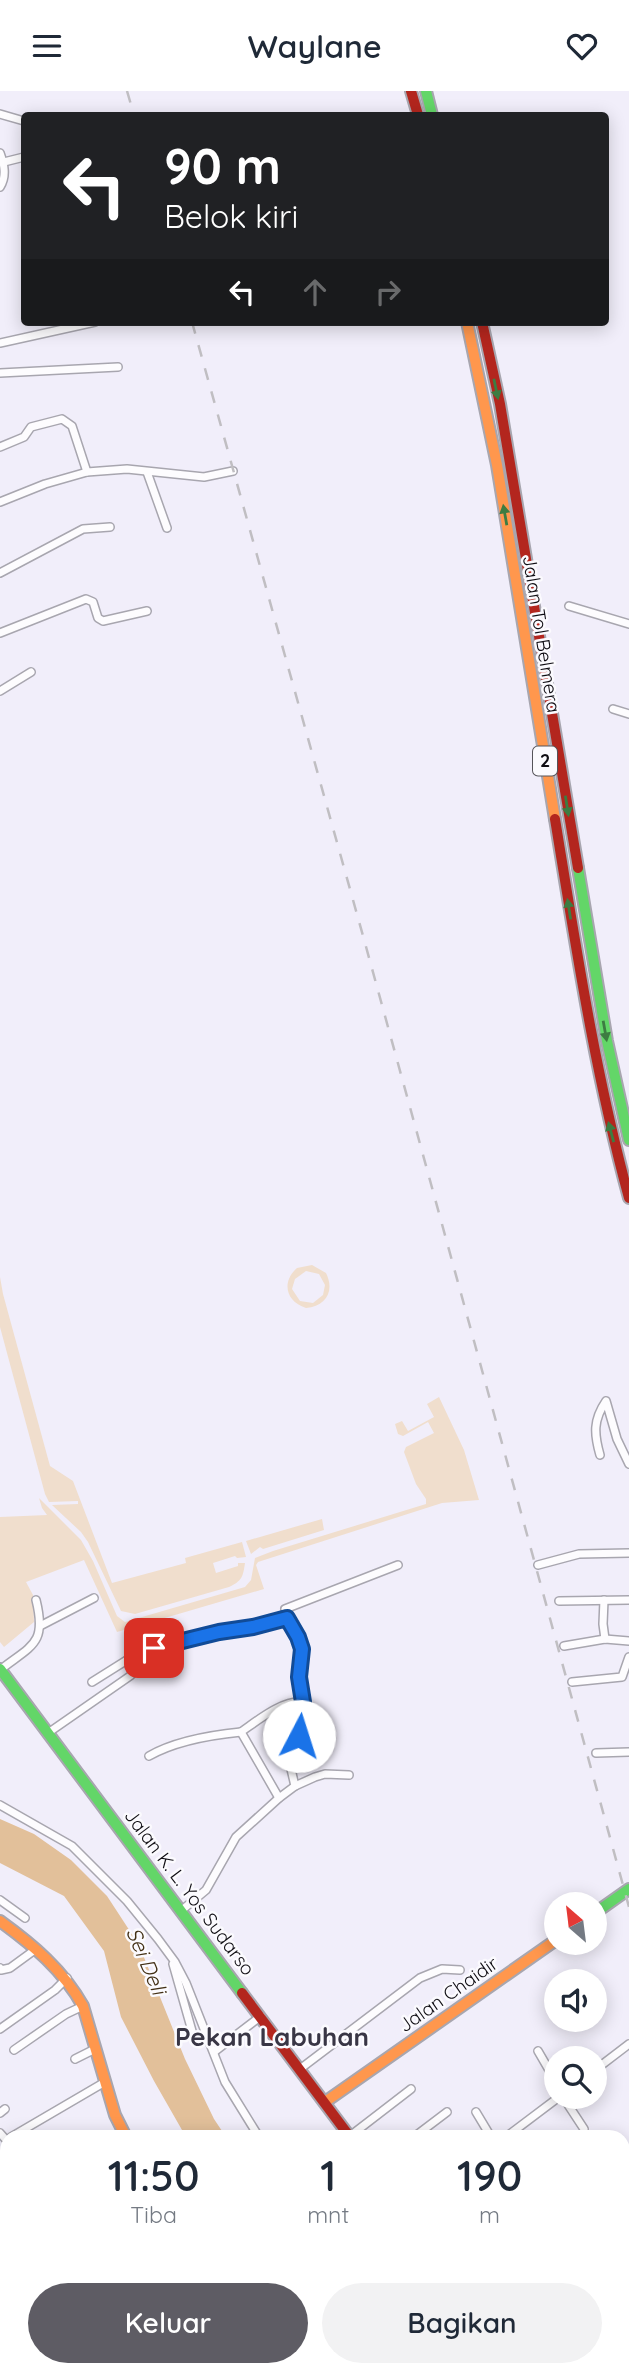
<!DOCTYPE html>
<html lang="id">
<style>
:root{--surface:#fff;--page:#f2f2f3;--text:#1f2937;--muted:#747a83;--accent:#5e5c64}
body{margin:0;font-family:Quicksand,sans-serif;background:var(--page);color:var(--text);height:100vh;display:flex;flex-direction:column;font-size:26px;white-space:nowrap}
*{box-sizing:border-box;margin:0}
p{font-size:23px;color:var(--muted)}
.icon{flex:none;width:38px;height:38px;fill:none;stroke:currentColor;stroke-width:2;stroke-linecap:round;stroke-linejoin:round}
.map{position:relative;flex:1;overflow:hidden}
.details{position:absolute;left:0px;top:2039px;width:630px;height:247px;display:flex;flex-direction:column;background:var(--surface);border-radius:21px 21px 0 0;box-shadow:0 4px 18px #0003}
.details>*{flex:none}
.guide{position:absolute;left:21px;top:21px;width:588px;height:214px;border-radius:7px;box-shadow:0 4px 18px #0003;background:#202124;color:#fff;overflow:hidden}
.needle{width:46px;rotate:332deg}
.buttons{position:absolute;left:544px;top:1801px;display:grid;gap:14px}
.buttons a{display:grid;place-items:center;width:63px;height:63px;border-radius:50%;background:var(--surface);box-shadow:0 4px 18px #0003;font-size:35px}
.pin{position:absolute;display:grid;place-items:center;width:60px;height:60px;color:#fff;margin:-30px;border-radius:14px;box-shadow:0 4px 10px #0006}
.me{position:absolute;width:77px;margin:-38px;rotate:5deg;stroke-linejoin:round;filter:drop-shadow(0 0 5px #0008)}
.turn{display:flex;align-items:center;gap:24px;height:147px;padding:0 28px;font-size:32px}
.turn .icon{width:91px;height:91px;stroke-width:2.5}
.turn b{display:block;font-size:49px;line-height:60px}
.lanes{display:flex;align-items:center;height:66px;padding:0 28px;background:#0003;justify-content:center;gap:35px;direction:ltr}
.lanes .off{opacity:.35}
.eta{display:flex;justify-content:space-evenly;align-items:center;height:119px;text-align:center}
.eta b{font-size:42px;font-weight:600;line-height:49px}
.button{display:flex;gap:14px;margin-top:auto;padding:14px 28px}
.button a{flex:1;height:80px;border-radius:42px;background:var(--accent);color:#fff;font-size:28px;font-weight:600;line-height:80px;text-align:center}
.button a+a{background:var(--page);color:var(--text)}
header{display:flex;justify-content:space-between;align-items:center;height:91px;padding:0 28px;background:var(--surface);font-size:32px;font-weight:600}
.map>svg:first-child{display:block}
</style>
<header><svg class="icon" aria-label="menu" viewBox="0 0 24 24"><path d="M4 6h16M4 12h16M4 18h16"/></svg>Waylane<svg class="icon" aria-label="heart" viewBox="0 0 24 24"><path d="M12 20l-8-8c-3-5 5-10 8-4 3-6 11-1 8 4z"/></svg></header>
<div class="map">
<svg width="629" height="2285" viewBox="0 0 629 2285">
<rect width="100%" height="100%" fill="#f1eefa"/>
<g fill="#f0decd" fill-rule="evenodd">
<path d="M312 1174 326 1182C335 1200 326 1215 306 1217 286 1211 281 1191 297 1177ZM306 1180 319 1183 325 1194 323 1204 313 1212 300 1210 292 1198 295 1188Z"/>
<path d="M0 1186 3 1203 50 1375 73 1390 112 1492 186 1472 185 1467 242 1451 246 1466 237 1467 235 1465 213 1472 216 1482 238 1475V1472H245C243 1486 242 1490 229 1496L135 1523 121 1520 88 1451 81 1441 52 1414 78 1413V1410L49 1411 45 1403 0 1236Z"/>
<polygon points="439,1306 464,1359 479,1409 442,1412 258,1471 256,1474 264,1498 117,1541 84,1469 26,1491 33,1504 34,1531 4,1556 0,1551 0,1426 47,1424 42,1417 39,1407 81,1449 93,1470 117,1525 125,1531 245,1496 251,1489 255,1467 273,1460 426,1413 426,1408 416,1393 404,1361 406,1356 434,1342 428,1331 403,1345 398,1343 395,1333 402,1330 408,1340 434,1326 427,1313"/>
<polygon points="322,1428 324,1439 263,1458 260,1456 251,1463 246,1450"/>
</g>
<polygon fill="#e2c09a" points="0,1728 34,1743 71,1769 107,1805 139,1854 185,1968 214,2028 226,2046 186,2046 154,1990 121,1926 104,1860 64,1805 0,1772"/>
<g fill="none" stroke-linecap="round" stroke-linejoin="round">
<g stroke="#a8a6af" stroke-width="10">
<g id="street">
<polyline points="0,23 24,30"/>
<path d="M0 62C4 73 7 85 0 96"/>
<polyline points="4,71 24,66"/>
<polyline points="0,252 95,231"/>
<polyline points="0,282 118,276"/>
<polyline points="0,356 24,346 31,336 62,328 72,335 87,381"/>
<polyline points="147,381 167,437"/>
<polyline points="0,411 45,393 87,381 127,378 204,386 233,380"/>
<polyline points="0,482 83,438 110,436"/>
<polyline points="569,515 629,533"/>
<polyline points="0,542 86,508 93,511 98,527 103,530 147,520"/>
<polyline points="0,600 31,581"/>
<polyline points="613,618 629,623"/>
<path d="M600 1364C594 1343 593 1329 606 1310L617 1348 629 1373"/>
<polyline points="538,1474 579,1463 629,1462"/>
<polyline points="604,1509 603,1533 605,1548"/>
<polyline points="559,1510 629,1509"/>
<polyline points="40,1535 94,1507"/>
<polyline points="564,1555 605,1548 629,1550"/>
<path d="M0 1579C32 1554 47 1553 36 1509"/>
<polyline points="92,1591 127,1569 154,1557 219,1541 253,1536 287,1527"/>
<polyline points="572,1591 622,1586 629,1566"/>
<polyline points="48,1642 130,1585 133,1582 127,1569"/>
<polyline points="596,1662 629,1661"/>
<path d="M149 1665C175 1650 211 1644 241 1641"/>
<polyline points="295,1695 291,1678 302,1670 299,1645 303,1611 299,1586 302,1557 298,1546 287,1527 285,1518 398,1474"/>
<path d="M279 1707 241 1641C257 1630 282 1609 303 1611"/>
<polyline points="0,1714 72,1755 127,1810 158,1848 175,1871 186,1892 225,1991 259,2046"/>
<polyline points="0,1809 25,1827"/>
<polyline points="182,1819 206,1799 236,1746 279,1707 295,1695 315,1686 325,1683 349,1684"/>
<polyline points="173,1873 194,1947"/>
<polyline points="0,1877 1,1879 10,1877 36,1858"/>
<polyline points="0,1938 55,1899 67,1887"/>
<polyline points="14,1959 66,1923 83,1915"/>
<polyline points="538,1960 556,1991"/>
<polyline points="214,1961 261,1925"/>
<polyline points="75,1968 95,1958"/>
<polyline points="300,1978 420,1887 442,1878 460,1879"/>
<polyline points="595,1979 629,1953"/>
<polyline points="563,2006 584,2038"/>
<polyline points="476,2021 491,2046"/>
<polyline points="0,2022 5,2018"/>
<polyline points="0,2042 7,2050"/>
<polyline points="350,2045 411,1998"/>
<polyline points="11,2046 105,1991"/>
<polyline points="414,2046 447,2021"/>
<polyline points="506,2046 559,2006"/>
<polyline points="623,2130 629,2127"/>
<polyline points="0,2253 7,2248"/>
<polyline points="412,2278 415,2285"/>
<polyline points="423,2278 425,2285"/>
<polyline points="513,2278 517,2285"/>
<polyline points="19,2285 28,2278"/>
<polyline points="119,2285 128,2278"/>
</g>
</g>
<g stroke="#a8a6af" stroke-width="14">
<g id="fast">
<polyline points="426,0 432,24"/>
<polyline points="578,777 607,950 629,1049"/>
<polyline points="0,1578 242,1902"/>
<polyline points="595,1822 629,1798"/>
<polyline points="308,2278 312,2285"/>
</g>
</g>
<g stroke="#a8a6af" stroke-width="14">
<g id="slow">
<polyline points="467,231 497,374 555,728"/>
<path d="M0 1830C33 1854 63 1879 83 1915L115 2024 126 2046"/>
<polyline points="325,2011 556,1849"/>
<polyline points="617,2278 624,2285"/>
</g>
</g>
<g stroke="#a8a6af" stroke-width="14">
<g id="jam">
<polyline points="411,0 418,24"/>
<polyline points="482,231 500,313 578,777"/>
<path d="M555 728C576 856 595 982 629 1107"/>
<polyline points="242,1902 350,2046"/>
</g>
</g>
<use href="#street" stroke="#fdfcfe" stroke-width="7"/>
<use href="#fast" stroke="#63d668" stroke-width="10"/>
<use href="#slow" stroke="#ff974d" stroke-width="10"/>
<use href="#jam" stroke="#b3261e" stroke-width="10"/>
<g stroke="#c0bec2" stroke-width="2.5" stroke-dasharray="12 12" stroke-linecap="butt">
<polyline points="127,0 134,24"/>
<polyline points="192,231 365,852 629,1816"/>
</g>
</g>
<defs><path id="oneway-solid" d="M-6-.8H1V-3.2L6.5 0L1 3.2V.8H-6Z" transform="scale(1.75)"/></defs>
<g fill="#3d7c42">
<use href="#oneway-solid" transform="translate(496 298) rotate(78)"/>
<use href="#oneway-solid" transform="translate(505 424) rotate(-100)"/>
<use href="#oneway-solid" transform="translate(567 715) rotate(81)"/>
<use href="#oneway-solid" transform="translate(569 818) rotate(-99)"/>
<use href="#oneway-solid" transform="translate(605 940) rotate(80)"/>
<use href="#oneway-solid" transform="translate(611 1041) rotate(-105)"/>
</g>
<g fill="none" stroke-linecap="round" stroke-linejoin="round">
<g stroke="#114b97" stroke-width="18">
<polyline id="route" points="154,1557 219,1541 253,1536 287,1527 298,1546 302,1558 299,1586 303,1611 299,1645"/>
</g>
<use href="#route" stroke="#1a73e8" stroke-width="12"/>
</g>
<g text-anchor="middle" stroke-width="5" stroke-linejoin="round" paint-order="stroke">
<rect fill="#fbfafe" stroke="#56545a" stroke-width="2" x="533" y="655.5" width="24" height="29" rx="5"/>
<g font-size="18" font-weight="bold" fill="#0f0d13">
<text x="545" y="676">2</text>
</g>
<g font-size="19" fill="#0f0d13" stroke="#fbfafe">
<text transform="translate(542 543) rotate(81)" y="7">Jalan Tol Belmera</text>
<text transform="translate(190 1801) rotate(53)" y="7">Jalan K. L. Yos Sudarso</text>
<text transform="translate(448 1903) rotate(-35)" y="7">Jalan Chaidir</text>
</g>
<g font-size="21" font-style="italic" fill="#422f14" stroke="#fbfafe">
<text transform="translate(146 1870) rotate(67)" y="7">Sei Deli</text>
</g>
<g font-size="26" font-weight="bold" fill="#393645" stroke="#fbfafe">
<text x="272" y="1955">Pekan Labuhan</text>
</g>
</g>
</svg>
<div class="buttons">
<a><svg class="needle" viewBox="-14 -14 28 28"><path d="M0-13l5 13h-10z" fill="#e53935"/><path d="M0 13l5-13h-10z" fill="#747a83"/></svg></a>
<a><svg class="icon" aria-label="sound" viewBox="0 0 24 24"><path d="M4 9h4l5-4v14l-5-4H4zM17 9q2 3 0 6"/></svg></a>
<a><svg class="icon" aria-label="search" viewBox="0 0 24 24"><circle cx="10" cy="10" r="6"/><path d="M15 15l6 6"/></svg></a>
</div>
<div class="pin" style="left:154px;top:1557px;background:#d93025"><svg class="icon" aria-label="arrive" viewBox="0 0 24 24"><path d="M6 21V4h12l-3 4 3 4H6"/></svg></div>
<svg class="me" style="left:299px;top:1645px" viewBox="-20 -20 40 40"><circle r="19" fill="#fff"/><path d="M0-13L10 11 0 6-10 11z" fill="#1a73e8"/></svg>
<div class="guide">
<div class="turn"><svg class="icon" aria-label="left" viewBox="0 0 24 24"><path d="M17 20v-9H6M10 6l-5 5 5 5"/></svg><div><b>90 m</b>Belok kiri</div></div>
<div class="lanes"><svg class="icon" aria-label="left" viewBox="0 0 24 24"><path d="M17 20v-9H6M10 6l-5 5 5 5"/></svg><svg class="icon off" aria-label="ahead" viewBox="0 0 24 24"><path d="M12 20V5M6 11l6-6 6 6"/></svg><svg class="icon off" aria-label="right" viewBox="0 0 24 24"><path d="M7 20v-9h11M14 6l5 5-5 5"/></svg></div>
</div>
<section class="details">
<div class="eta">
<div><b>11:50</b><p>Tiba</p></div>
<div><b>1</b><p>mnt</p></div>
<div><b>190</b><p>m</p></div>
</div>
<div class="button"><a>Keluar</a><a>Bagikan</a></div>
</section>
</div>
